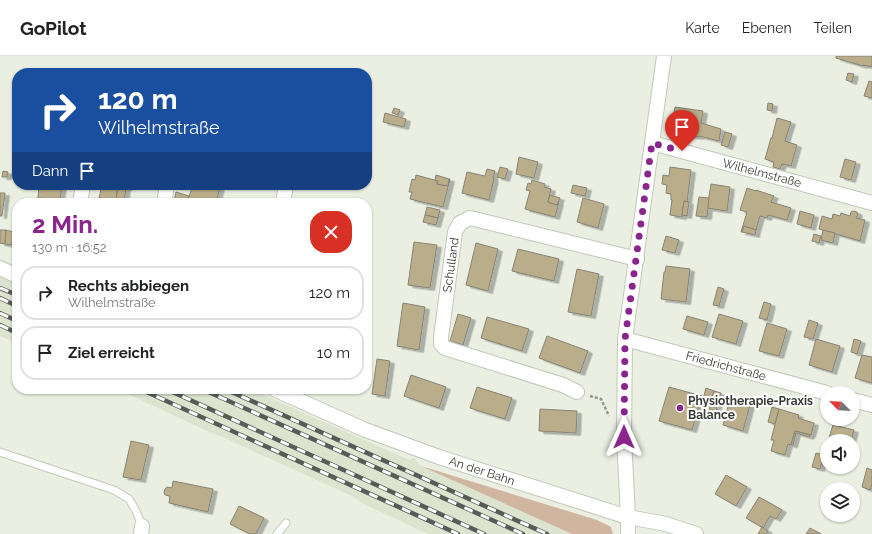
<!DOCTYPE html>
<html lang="de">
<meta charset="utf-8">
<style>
:root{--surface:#fff;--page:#f2f2f2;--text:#202124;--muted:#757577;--line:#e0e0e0;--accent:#89258d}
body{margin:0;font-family:Raleway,sans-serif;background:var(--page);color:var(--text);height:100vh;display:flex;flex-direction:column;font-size:15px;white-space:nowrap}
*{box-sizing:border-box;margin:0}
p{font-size:13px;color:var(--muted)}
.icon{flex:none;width:22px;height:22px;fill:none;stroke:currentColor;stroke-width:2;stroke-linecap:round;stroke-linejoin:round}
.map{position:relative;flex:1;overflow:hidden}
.drawer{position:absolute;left:12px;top:142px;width:360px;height:196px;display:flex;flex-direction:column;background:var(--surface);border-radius:16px;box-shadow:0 1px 3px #0004}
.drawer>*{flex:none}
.hud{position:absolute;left:12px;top:12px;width:360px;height:122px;border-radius:16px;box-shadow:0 1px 3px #0004;background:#1a4fa0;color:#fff;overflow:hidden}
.needle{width:26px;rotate:294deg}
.fabs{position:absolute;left:820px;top:330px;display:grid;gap:8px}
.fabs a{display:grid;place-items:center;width:40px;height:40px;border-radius:50%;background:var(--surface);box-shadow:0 1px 3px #0004;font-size:20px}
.pin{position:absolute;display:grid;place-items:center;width:34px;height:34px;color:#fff;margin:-41px -17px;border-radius:50% 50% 50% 0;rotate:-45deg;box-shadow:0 0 4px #0007}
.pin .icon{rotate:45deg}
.me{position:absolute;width:44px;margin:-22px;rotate:0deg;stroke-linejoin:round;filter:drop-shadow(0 0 3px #0008)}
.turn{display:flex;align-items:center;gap:14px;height:84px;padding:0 20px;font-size:18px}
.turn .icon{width:52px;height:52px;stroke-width:2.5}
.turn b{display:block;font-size:28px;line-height:34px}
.then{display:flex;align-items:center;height:38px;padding:0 20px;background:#0003;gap:8px;font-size:15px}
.round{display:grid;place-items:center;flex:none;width:42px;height:42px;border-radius:16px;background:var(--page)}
.headline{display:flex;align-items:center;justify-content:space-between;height:68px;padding:0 20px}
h1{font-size:24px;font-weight:700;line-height:30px;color:var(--accent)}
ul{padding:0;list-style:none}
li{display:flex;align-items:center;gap:12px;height:54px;margin:0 8px 6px;padding:0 12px;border:2px solid var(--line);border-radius:16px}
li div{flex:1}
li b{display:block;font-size:15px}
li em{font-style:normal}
header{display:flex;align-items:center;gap:24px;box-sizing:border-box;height:56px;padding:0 20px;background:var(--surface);border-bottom:1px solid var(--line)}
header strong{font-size:19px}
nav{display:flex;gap:22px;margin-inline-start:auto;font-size:14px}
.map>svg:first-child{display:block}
</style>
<header>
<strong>GoPilot</strong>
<nav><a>Karte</a><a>Ebenen</a><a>Teilen</a></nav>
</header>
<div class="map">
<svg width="872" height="478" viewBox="0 0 872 478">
<defs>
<filter id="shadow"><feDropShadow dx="4.5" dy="2.5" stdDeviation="0" flood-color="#0004"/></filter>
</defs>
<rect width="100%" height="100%" fill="#eaefe2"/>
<g fill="#dce3cf">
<polygon points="0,220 17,228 17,289 10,284 0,280"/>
<polygon points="117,333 250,333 409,404 414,402 421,410 572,478 428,478 362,447 352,440 220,380 209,376 196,370 186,365"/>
</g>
<polygon fill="#d0b6a1" points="421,410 597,464 611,471 613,478 572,478"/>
<g fill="#baae8a" stroke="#878377" filter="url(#shadow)">
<polygon points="836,0 872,0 872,11 863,9 863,10 836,2"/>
<polygon points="848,17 854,18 852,26 846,24"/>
<polygon points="869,25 872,26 872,42 864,40"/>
<polygon points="768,47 773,48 772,55 767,54"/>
<polygon points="675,51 703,55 701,67 721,73 719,85 699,80 699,81 671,77"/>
<polygon points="394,52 400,54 398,59 392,57"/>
<polygon points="385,57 406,63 404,71 383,66"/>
<polygon points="777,62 791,66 785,85 797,89 791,110 782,108 780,113 773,111 774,106 765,103 771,82 772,82"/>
<polygon points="725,76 732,78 728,91 721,89"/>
<polygon points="519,101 538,106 534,122 516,118"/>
<polygon points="845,103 856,106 851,124 840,121"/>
<polygon points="500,111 508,113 505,123 497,121"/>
<polygon points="670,111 691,114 687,146 684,145 682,161 670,159 672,144 671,144 671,138 666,137 667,129 662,128 663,119 669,120"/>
<polygon points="487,113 495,115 493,122 494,123 489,144 462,137 467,116 485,120"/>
<polygon points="3,115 8,116 7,121 2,121"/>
<polygon points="416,119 438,125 437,128 448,130 449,123 450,123 443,151 410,143 412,136 409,136 412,123 415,124"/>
<polygon points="436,119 449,123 448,130 437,128 438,125 435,124"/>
<polygon points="532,124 545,128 544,131 551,133 548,146 557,149 558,146 559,146 555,161 525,153 530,135 526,134 528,127 531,128"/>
<polygon points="711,128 730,131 727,155 707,152"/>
<polygon points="39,129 62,129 60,144 38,142"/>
<polygon points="102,129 118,129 116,145 99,142"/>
<polygon points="118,129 128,131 128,132 126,132 124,147 99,147 99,142 116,145"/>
<polygon points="193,129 216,129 220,131 216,147 191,147 187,146"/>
<polygon points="573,129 587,132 585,140 571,137"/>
<polygon points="747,132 756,135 756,134 774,140 771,146 791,152 787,164 768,159 767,162 760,160 756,174 744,170 742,176 741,176 747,156 740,154"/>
<polygon points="176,136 189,140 188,147 180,147 174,145"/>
<polygon points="0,137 5,137 2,160 0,160"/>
<polygon points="550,139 560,142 557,149 548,146"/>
<polygon points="699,141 709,142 707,161 696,160"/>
<polygon points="583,142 604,148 598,172 577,166"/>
<polygon points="684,145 689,146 687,160 682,159"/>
<polygon points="427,151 440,154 438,162 425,159"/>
<polygon points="800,155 814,159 811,172 797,168"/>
<polygon points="853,155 857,156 858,158 856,162 865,164 860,185 819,173 822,160 832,163 833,158 840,160 841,157 850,160 851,156"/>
<polygon points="425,159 438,162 436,169 423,166"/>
<polygon points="744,170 756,174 755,179 742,176"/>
<polygon points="0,174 6,174 5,188 0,187"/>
<polygon points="6,174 13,176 12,189 5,188"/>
<polygon points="823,174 835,177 833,187 821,184"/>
<polygon points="814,178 821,180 819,187 812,185"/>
<polygon points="666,180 679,184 675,197 662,194"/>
<polygon points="414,186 437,189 430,232 408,229"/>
<polygon points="476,187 498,193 488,235 466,229"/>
<polygon points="518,193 559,203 554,225 512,215"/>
<polygon points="666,210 690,213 686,246 661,243 664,216 665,216"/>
<polygon points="577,213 599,218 591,260 568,256"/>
<polygon points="718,231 724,233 719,250 713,249"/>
<polygon points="764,246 771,248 767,264 759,262"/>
<polygon points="403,247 425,251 419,294 397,290"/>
<polygon points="458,258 471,262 463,289 450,285"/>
<polygon points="719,258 743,265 736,288 712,281"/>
<polygon points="687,260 708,266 704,279 683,273"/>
<polygon points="487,261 529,273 522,295 481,282"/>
<polygon points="809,264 818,267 813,283 804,281"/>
<polygon points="767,267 787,273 779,300 759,295"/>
<polygon points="547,280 588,295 580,317 539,302"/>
<polygon points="816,283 840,290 832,316 809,309"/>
<polygon points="854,283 861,285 857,298 851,296"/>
<polygon points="862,299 872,301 872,327 855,322"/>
<polygon points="377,303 390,305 385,340 372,338"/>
<polygon points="411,319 446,331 439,352 404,340"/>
<polygon points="477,331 512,342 505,363 470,352"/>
<polygon points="669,331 702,340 692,374 659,365"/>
<polygon points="706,332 714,335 710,349 702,347"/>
<polygon points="714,335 721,337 717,350 711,348"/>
<polygon points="731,340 751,345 743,375 723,369"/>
<polygon points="711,348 717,350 716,355 709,353"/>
<polygon points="772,351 779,353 775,368 768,366"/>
<polygon points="540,353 577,355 576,377 539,375"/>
<polygon points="779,353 799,359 798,362 814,367 811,379 795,375 791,389 788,388 785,399 771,395 774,384 771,384"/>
<polygon points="833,369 854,374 851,385 828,385"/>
<polygon points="795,375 810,379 809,381 796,377 793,389 791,389"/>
<polygon points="131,385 149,389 141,424 123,421"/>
<polygon points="816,397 824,399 820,413 812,411"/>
<polygon points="867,412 872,414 872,428 870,434 862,431"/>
<polygon points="726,419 747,431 736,450 715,438"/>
<polygon points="173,425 213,433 208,456 169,447 170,440 165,439 164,437 165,433 167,431 172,432"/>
<polygon points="759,441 782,454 776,463 770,460 763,472 746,462"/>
<polygon points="239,450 264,462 256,478 250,478 230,468"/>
<polygon points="762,471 768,475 766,478 758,478"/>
<polygon points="810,472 821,478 806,478"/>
</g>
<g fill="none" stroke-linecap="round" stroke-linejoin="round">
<g stroke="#c2c7ba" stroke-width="9">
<g id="lane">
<polyline points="0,396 114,434 129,443 136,455 142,470"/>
<polyline points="277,478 286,467"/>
</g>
</g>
<g stroke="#c2c7ba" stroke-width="16">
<g id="street">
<polyline points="652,87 872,147"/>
<polyline points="80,147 83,129"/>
<polyline points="164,147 167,129"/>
<polyline points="283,147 286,129"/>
<polyline points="0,212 17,220"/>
<polyline points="625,283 827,337"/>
<polyline points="274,333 363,373 439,401 628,461 666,468 696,478"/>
<polyline points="577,336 563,329 445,292 441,288 441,281 455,176 460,167 470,162 637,203"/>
<polyline points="853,344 872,349"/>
<polyline points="141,478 142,470"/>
<polyline points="628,478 628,461 624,381 625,283 664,0"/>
</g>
</g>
<polyline stroke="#92958c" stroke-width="2.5" stroke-dasharray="3 2" stroke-linecap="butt" points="590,340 601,343 609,360"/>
<use href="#lane" stroke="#fff" stroke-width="7"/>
<use href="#street" stroke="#fff" stroke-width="14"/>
<g stroke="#595c56" stroke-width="4.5">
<g id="rail">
<polyline points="0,232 17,239"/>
<polyline points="0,242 17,250"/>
<polyline points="0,257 17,265"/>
<polyline points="0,269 17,277"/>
<polyline points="140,333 458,478"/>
<polyline points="166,333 484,478"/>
<polyline points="202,333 523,478"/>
<polyline points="225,333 547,478"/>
</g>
</g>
<use href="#rail" stroke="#fff" stroke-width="3" stroke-dasharray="9" stroke-linecap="butt"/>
</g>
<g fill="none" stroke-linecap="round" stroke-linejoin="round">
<polyline stroke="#89258d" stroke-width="7" stroke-dasharray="0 12.6" points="624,381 625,283 652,87 682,95"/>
</g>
<circle fill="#89258d" stroke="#fff" stroke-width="1.5" cx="680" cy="352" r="4"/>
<g text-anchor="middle" stroke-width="4" stroke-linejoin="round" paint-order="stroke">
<g font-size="12" fill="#393b36" stroke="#fff">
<text transform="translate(762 117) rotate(15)" y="4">Wilhelmstraße</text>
<text transform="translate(451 209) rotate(-82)" y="4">Schulland</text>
<text transform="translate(726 310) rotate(15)" y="4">Friedrichstraße</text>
<text transform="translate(482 415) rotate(18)" y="4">An der Bahn</text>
</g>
<g font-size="12" font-weight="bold" fill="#393b36" stroke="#fff" text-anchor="start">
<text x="688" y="349">Physiotherapie-Praxis<tspan x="688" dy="14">Balance</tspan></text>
</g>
</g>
</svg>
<div class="fabs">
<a><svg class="needle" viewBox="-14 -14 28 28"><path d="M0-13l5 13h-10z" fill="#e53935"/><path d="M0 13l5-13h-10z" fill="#757577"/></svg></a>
<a><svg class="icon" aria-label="sound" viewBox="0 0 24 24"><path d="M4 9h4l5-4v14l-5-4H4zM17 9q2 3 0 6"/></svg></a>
<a><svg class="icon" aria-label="layers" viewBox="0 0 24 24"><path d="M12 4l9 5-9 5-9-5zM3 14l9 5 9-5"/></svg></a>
</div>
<div class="pin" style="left:682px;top:95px;background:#d93025"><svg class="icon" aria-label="arrive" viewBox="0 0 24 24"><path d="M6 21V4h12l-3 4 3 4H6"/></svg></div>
<svg class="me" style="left:624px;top:381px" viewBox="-20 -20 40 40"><path d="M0-17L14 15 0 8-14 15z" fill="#89258d" stroke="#fff" stroke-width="4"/></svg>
<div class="hud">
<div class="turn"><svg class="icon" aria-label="right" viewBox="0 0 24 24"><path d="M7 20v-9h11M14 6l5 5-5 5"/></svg><div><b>120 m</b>Wilhelmstraße</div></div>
<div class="then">Dann<svg class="icon" aria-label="arrive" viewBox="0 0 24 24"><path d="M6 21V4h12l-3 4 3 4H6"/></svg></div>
</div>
<section class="drawer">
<div class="headline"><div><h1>2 Min.</h1><p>130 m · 16:52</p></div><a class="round" style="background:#d93025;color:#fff"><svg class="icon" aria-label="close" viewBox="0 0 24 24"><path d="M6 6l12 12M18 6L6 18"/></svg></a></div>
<ul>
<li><svg class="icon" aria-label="right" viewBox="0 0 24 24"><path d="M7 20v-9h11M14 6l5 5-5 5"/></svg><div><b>Rechts abbiegen</b><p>Wilhelmstraße</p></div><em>120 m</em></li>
<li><svg class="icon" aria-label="arrive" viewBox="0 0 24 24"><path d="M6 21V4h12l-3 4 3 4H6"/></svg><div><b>Ziel erreicht</b></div><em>10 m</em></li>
</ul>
</section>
</div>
